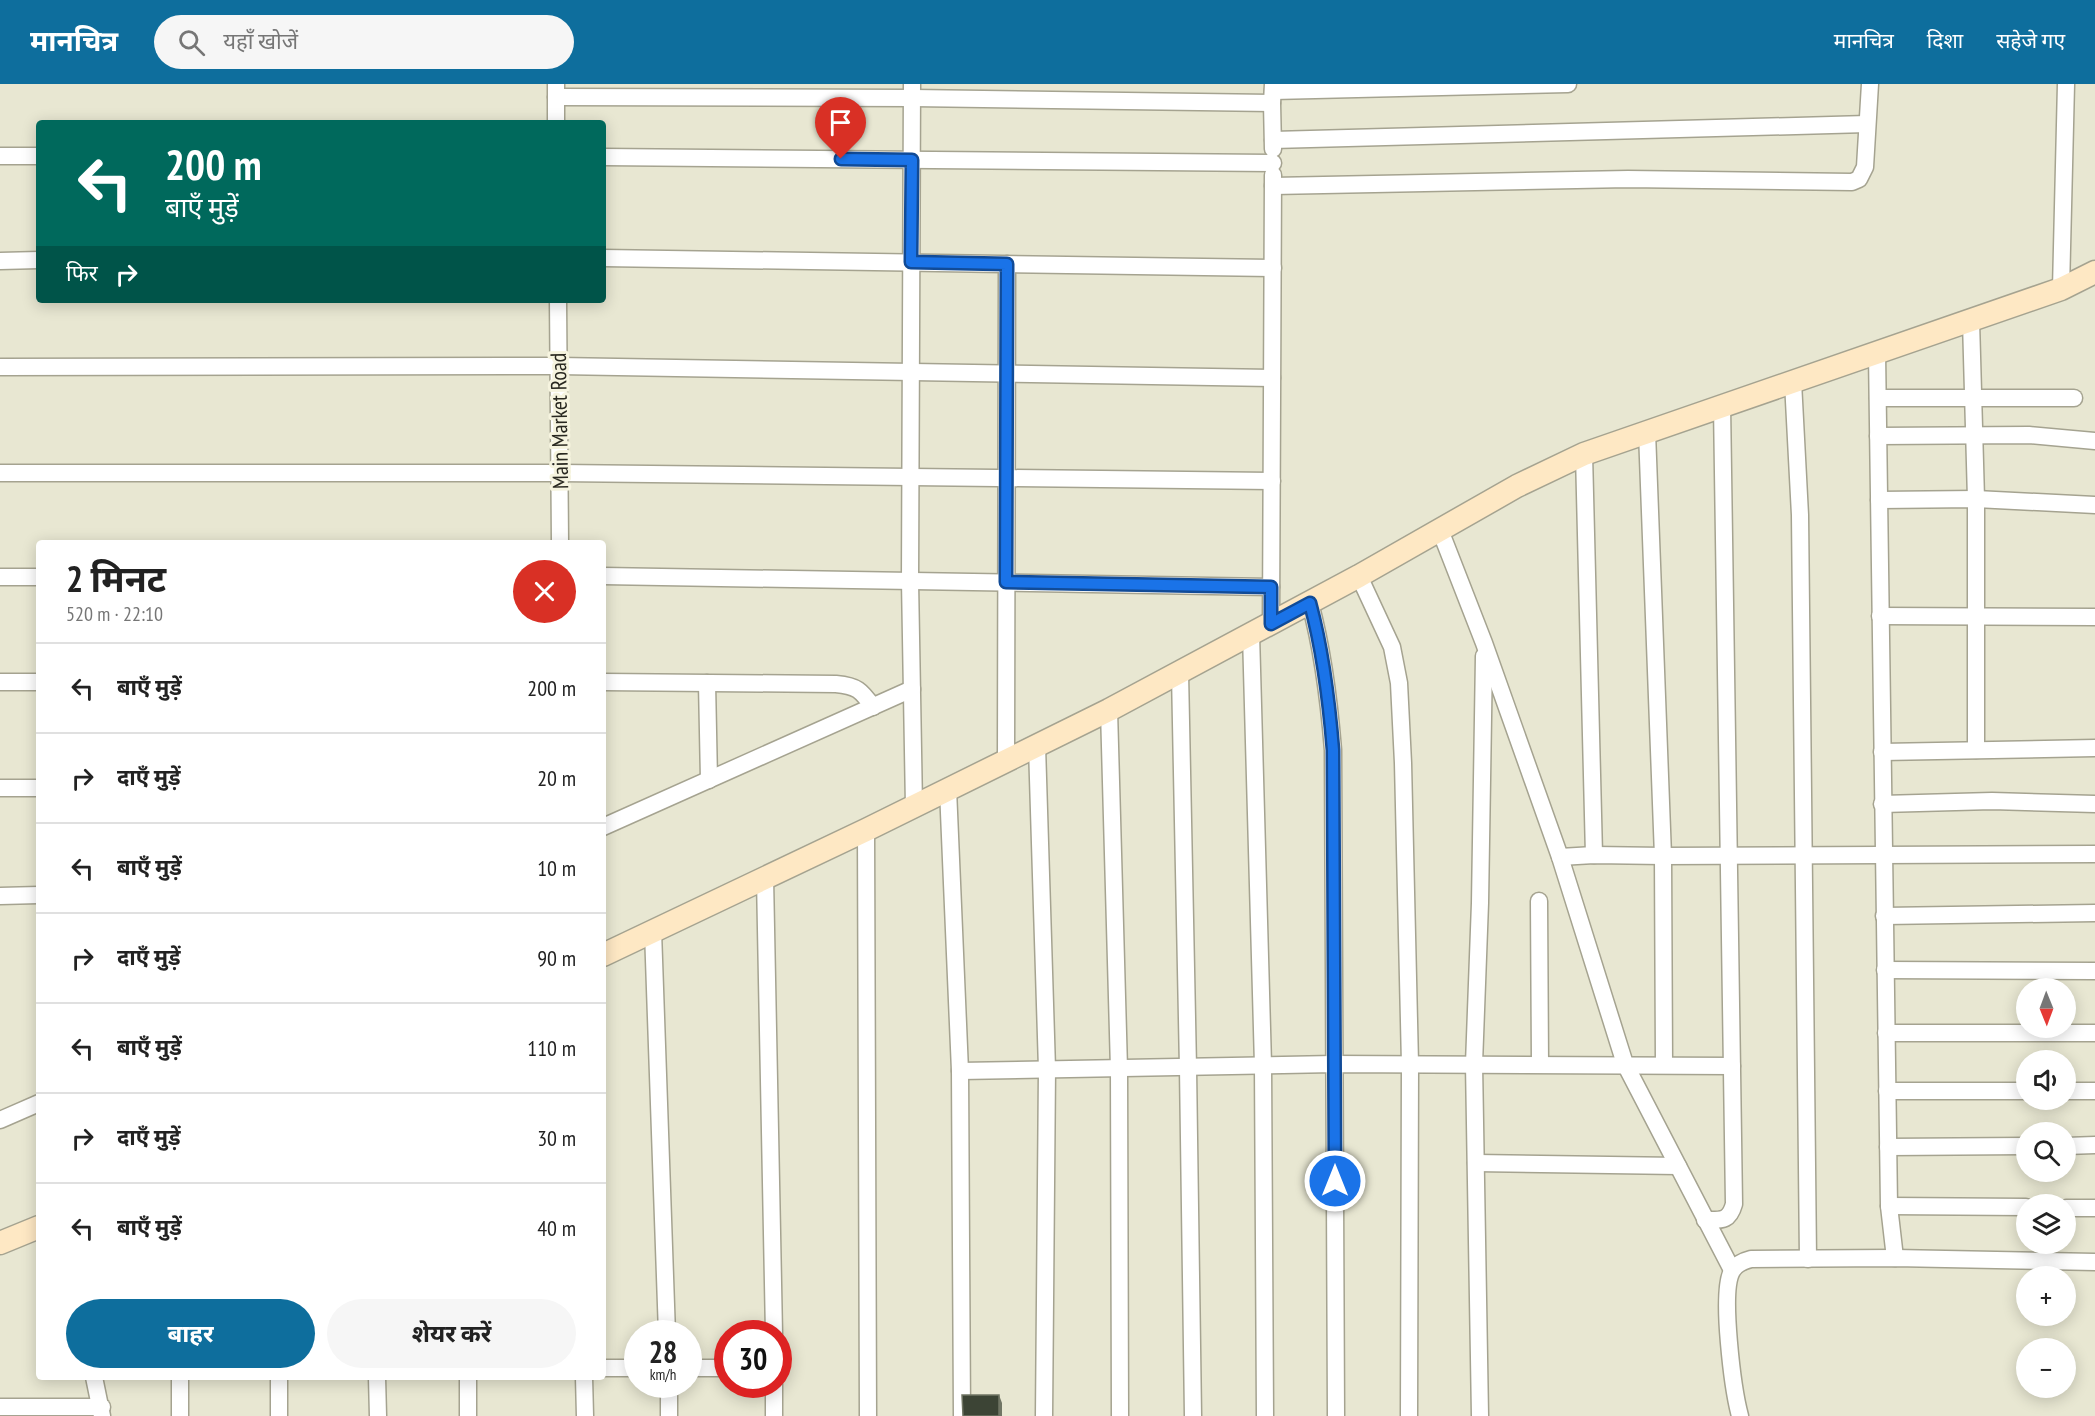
<!DOCTYPE html>
<html lang="hi">
<meta charset="utf-8">
<style>
:root{--surface:#fff;--page:#f6f6f6;--text:#222;--muted:#767676;--line:#e0e0e0;--accent:#0e6e9d}
body{margin:0;font-family:"PT Sans Narrow","Noto Sans Devanagari",sans-serif;background:var(--page);color:var(--text);height:100vh;display:flex;flex-direction:column;font-size:22px;white-space:nowrap}
*{box-sizing:border-box;margin:0}
p{font-size:20px;color:var(--muted)}
.icon{flex:none;width:33px;height:33px;fill:none;stroke:currentColor;stroke-width:2;stroke-linecap:round;stroke-linejoin:round}
.map{position:relative;flex:1;overflow:hidden}
.side{position:absolute;left:36px;top:456px;width:570px;height:840px;display:flex;flex-direction:column;background:var(--surface);border-radius:6px;box-shadow:0 3px 15px #0003}
.side>*{flex:none}
.guide{position:absolute;left:36px;top:36px;width:570px;height:183px;border-radius:6px;box-shadow:0 3px 15px #0003;background:#00695c;color:#fff;overflow:hidden}
.needle{width:39px;rotate:179deg}
.tools{position:absolute;left:2016px;top:894px;display:grid;gap:12px}
.tools a{display:grid;place-items:center;width:60px;height:60px;border-radius:50%;background:var(--surface);box-shadow:0 3px 15px #0003;font-size:30px}
.speed{position:absolute;left:624px;top:1236px;display:flex;gap:12px;font-size:30px;font-weight:700;text-align:center}
.speed>*{display:grid;place-content:center;width:78px;height:78px;border-radius:50%;background:var(--surface);box-shadow:0 3px 15px #0003;line-height:1}
.speed small{font-size:15px;font-weight:400}
.speed .limit{border:9px solid #d22;background:#fff;color:#111}
.pin{position:absolute;display:grid;place-items:center;width:51px;height:51px;color:#fff;margin:-62px -26px;border-radius:50% 50% 50% 0;rotate:-45deg;box-shadow:0 0 6px #0007}
.pin .icon{rotate:45deg}
.me{position:absolute;width:66px;margin:-33px;rotate:0deg;stroke-linejoin:round;filter:drop-shadow(0 0 4px #0008)}
.turn{display:flex;align-items:center;gap:21px;height:126px;padding:0 30px;font-size:27px}
.turn .icon{width:78px;height:78px;stroke-width:2.5}
.turn b{display:block;font-size:42px;line-height:51px}
.then{display:flex;align-items:center;height:57px;padding:0 30px;background:#0003;gap:12px;font-size:22px}
.round{display:grid;place-items:center;flex:none;width:63px;height:63px;border-radius:32px;background:var(--page)}
.head{display:flex;align-items:center;justify-content:space-between;height:102px;padding:0 30px}
h1{font-size:36px;font-weight:700;line-height:45px}
.primary-button{display:flex;gap:12px;margin-top:auto;padding:12px 30px}
.primary-button a{flex:1;height:69px;border-radius:36px;background:var(--accent);color:#fff;font-size:24px;font-weight:700;line-height:69px;text-align:center}
.primary-button a+a{background:var(--page);color:var(--text)}
ul{padding:0;list-style:none}
li{display:flex;align-items:center;gap:18px;height:90px;padding:0 30px;border-top:2px solid var(--line)}
li div{flex:1}
li b{display:block;font-size:22px}
li em{font-style:normal}
header{display:flex;align-items:center;gap:36px;box-sizing:border-box;height:84px;padding:0 30px;background:var(--accent);color:#fff}
header strong{font-size:28px}
nav{display:flex;gap:33px;margin-inline-start:auto;font-size:21px}
.search{width:420px;height:54px;background:var(--page);display:flex;align-items:center;gap:15px;box-sizing:border-box;padding:0 21px;border-radius:33px;color:var(--muted);font-size:22px}
.map>svg:first-child{display:block}
</style>
<header>
<strong>मानचित्र</strong>
<div class="search"><svg class="icon" aria-label="search" viewBox="0 0 24 24"><circle cx="10" cy="10" r="6"/><path d="M15 15l6 6"/></svg>यहाँ खोजें</div>
<nav><a>मानचित्र</a><a>दिशा</a><a>सहेजे गए</a></nav>
</header>
<div class="map">
<svg width="2095" height="1332" viewBox="0 0 2095 1332">
<rect width="100%" height="100%" fill="#e8e7d2"/>
<g fill="none" stroke-linecap="round" stroke-linejoin="round">
<g stroke="#a5a390" stroke-width="19">
<g id="street">
<polyline points="556,0 556,39"/>
<polyline points="912,0 910,497 914,723"/>
<polyline points="1273,7 1568,0"/>
<polyline points="556,13 913,14 1272,19"/>
<polyline points="1273,56 1867,40"/>
<polyline points="1273,65 1272,19 1273,0"/>
<polyline points="0,72 39,72"/>
<polyline points="603,73 1273,79"/>
<polyline points="1273,102 1628,95 1852,98 1859,95 1865,83 1870,0"/>
<polyline points="603,174 1273,184"/>
<polyline points="0,177 39,176"/>
<polyline points="2061,205 2066,0"/>
<polyline points="558,216 560,459"/>
<polyline points="1971,237 1976,415 1976,666"/>
<polyline points="1877,269 1889,1122 1895,1174"/>
<polyline points="0,283 559,282 1272,294"/>
<polyline points="1793,298 1800,431 1808,1175"/>
<polyline points="1878,314 2074,314"/>
<polyline points="1647,348 1663,772 1664,981"/>
<polyline points="1878,352 2029,351 2095,357"/>
<polyline points="1584,370 1594,771"/>
<polyline points="0,389 560,389 1272,397"/>
<polyline points="1879,416 1976,415 2095,421"/>
<polyline points="1440,446 1484,559 1560,773 1625,980 1732,1186"/>
<polyline points="603,492 1271,503"/>
<polyline points="1359,492 1392,563 1399,599 1403,679 1410,980 1409,1332"/>
<polyline points="0,493 39,493"/>
<path d="M1310 519C1323 567 1329 616 1333 666L1336 1332"/>
<polyline points="1880,532 2095,533"/>
<polyline points="1271,540 1273,91"/>
<polyline points="1251,550 1263,981 1265,1332"/>
<polyline points="1180,589 1188,984 1193,1332"/>
<polyline points="0,598 39,598"/>
<path d="M603 598 836 600C857 602 861 606 873 623"/>
<polyline points="707,599 709,696"/>
<polyline points="1109,626 1119,985 1120,1332"/>
<polyline points="1037,662 1047,985 1044,1332"/>
<polyline points="1882,668 2095,664"/>
<polyline points="1006,678 1007,180"/>
<polyline points="0,704 39,704"/>
<polyline points="948,705 960,987 962,1332"/>
<polyline points="1882,720 1992,717 2095,720"/>
<polyline points="603,743 912,605"/>
<polyline points="866,746 868,1332"/>
<polyline points="1560,773 1594,771 1663,772 2095,770"/>
<polyline points="765,794 774,1250"/>
<polyline points="0,812 39,811"/>
<polyline points="1539,817 1540,980"/>
<polyline points="1884,832 2095,829"/>
<polyline points="653,847 667,1250"/>
<polyline points="1885,886 2095,887"/>
<polyline points="1886,949 2095,949"/>
<polyline points="960,987 1334,980 1732,982"/>
<polyline points="1887,1007 2026,1007"/>
<polyline points="2066,1007 2095,1007"/>
<polyline points="0,1036 39,1019"/>
<polyline points="2066,1062 2095,1061"/>
<polyline points="1888,1063 2026,1062"/>
<polyline points="1476,1079 1678,1082"/>
<polyline points="1889,1122 2026,1123"/>
<polyline points="2066,1124 2095,1124"/>
<path d="M1705 1136C1721 1136 1729 1138 1734 1120L1722 321"/>
<polyline points="603,1284 638,1284"/>
<polyline points="688,1284 728,1284"/>
<polyline points="94,1293 102,1332"/>
<polyline points="180,1293 180,1332"/>
<polyline points="279,1293 279,1332"/>
<polyline points="377,1293 378,1332"/>
<polyline points="468,1293 468,1332"/>
<polyline points="584,1293 585,1332"/>
<polyline points="669,1300 669,1332"/>
<polyline points="0,1323 102,1323"/>
<polyline points="774,1332 774,1300"/>
<polyline points="1480,1332 1474,980 1480,819 1484,572"/>
<path d="M1740 1332C1733 1306 1720 1208 1732 1187 1736 1180 1743 1177 1751 1175L1895 1174 2095 1178"/>
</g>
</g>
<g stroke="#a5a390" stroke-width="25">
<g id="secondary">
<polyline points="603,871 866,746 1109,626 1359,492 1517,402 1584,370 2061,205 2095,188"/>
<polyline points="0,1159 39,1143"/>
</g>
</g>
<use href="#street" stroke="#fff" stroke-width="16"/>
<use href="#secondary" stroke="#fee8c4" stroke-width="22"/>
</g>
<polygon fill="#707564" points="999,1311 1002,1319 1002,1332 999,1332"/>
<polygon fill="#3c4435" stroke="#707564" stroke-width="1.5" points="962,1311 999,1311 999,1332 963,1332"/>
<g fill="none" stroke-linecap="round" stroke-linejoin="round">
<g stroke="#114b97" stroke-width="15">
<path id="route" d="M841 75 912 76 911 178 1007 180 1006 498 1271 503V540L1310 519C1323 567 1329 616 1333 666L1335 1097"/>
</g>
<use href="#route" stroke="#1a73e8" stroke-width="10"/>
</g>
<g text-anchor="middle" stroke-width="6" stroke-linejoin="round" paint-order="stroke">
<g font-size="22" fill="#292820" stroke="#f6f4df">
<text transform="translate(559 337) rotate(-91)" y="8">Main Market Road</text>
</g>
</g>
</svg>
<div class="tools">
<a><svg class="needle" viewBox="-14 -14 28 28"><path d="M0-13l5 13h-10z" fill="#e53935"/><path d="M0 13l5-13h-10z" fill="#767676"/></svg></a>
<a><svg class="icon" aria-label="sound" viewBox="0 0 24 24"><path d="M4 9h4l5-4v14l-5-4H4zM17 9q2 3 0 6"/></svg></a>
<a><svg class="icon" aria-label="search" viewBox="0 0 24 24"><circle cx="10" cy="10" r="6"/><path d="M15 15l6 6"/></svg></a>
<a><svg class="icon" aria-label="layers" viewBox="0 0 24 24"><path d="M12 4l9 5-9 5-9-5zM3 14l9 5 9-5"/></svg></a>
<a>+</a>
<a>−</a>
</div>
<div class="speed"><div>28<small>km/h</small></div><div class="limit">30</div></div>
<div class="pin" style="left:841px;top:75px;background:#d93025"><svg class="icon" aria-label="arrive" viewBox="0 0 24 24"><path d="M6 21V4h12l-3 4 3 4H6"/></svg></div>
<svg class="me" style="left:1335px;top:1097px" viewBox="-20 -20 40 40"><circle r="17" fill="#1a73e8" stroke="#fff" stroke-width="3"/><path d="M0-11L8 9 0 5-8 9z" fill="#fff"/></svg>
<div class="guide">
<div class="turn"><svg class="icon" aria-label="left" viewBox="0 0 24 24"><path d="M17 20v-9H6M10 6l-5 5 5 5"/></svg><div><b>200 m</b>बाएँ मुड़ें</div></div>
<div class="then">फिर<svg class="icon" aria-label="right" viewBox="0 0 24 24"><path d="M7 20v-9h11M14 6l5 5-5 5"/></svg></div>
</div>
<section class="side">
<div class="head"><div><h1>2 मिनट</h1><p>520 m · 22:10</p></div><a class="round" style="background:#d93025;color:#fff"><svg class="icon" aria-label="close" viewBox="0 0 24 24"><path d="M6 6l12 12M18 6L6 18"/></svg></a></div>
<ul>
<li><svg class="icon" aria-label="left" viewBox="0 0 24 24"><path d="M17 20v-9H6M10 6l-5 5 5 5"/></svg><div><b>बाएँ मुड़ें</b></div><em>200 m</em></li>
<li><svg class="icon" aria-label="right" viewBox="0 0 24 24"><path d="M7 20v-9h11M14 6l5 5-5 5"/></svg><div><b>दाएँ मुड़ें</b></div><em>20 m</em></li>
<li><svg class="icon" aria-label="left" viewBox="0 0 24 24"><path d="M17 20v-9H6M10 6l-5 5 5 5"/></svg><div><b>बाएँ मुड़ें</b></div><em>10 m</em></li>
<li><svg class="icon" aria-label="right" viewBox="0 0 24 24"><path d="M7 20v-9h11M14 6l5 5-5 5"/></svg><div><b>दाएँ मुड़ें</b></div><em>90 m</em></li>
<li><svg class="icon" aria-label="left" viewBox="0 0 24 24"><path d="M17 20v-9H6M10 6l-5 5 5 5"/></svg><div><b>बाएँ मुड़ें</b></div><em>110 m</em></li>
<li><svg class="icon" aria-label="right" viewBox="0 0 24 24"><path d="M7 20v-9h11M14 6l5 5-5 5"/></svg><div><b>दाएँ मुड़ें</b></div><em>30 m</em></li>
<li><svg class="icon" aria-label="left" viewBox="0 0 24 24"><path d="M17 20v-9H6M10 6l-5 5 5 5"/></svg><div><b>बाएँ मुड़ें</b></div><em>40 m</em></li>
</ul>
<div class="primary-button"><a>बाहर</a><a>शेयर करें</a></div>
</section>
</div>
